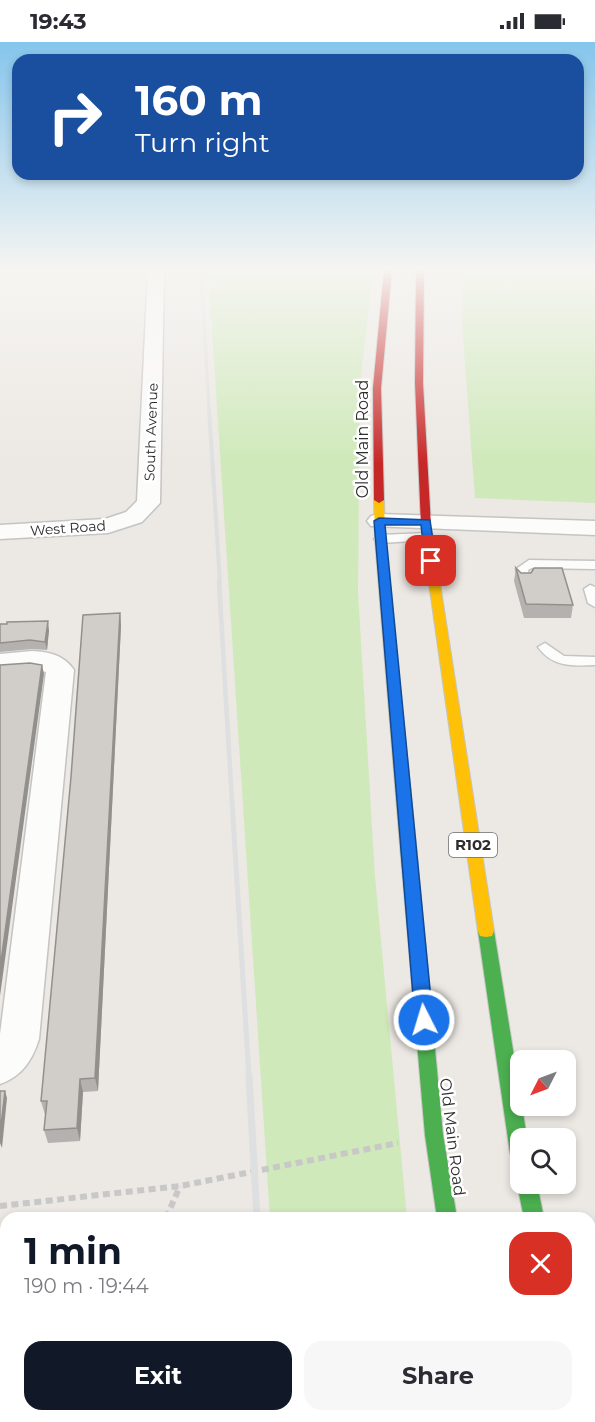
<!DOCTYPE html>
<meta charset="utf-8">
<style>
:root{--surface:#fff;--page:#f7f7f7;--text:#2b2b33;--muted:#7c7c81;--accent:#111827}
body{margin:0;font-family:Montserrat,sans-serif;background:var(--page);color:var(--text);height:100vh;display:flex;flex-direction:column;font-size:22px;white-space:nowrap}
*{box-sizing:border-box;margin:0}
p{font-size:20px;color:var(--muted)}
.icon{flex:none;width:33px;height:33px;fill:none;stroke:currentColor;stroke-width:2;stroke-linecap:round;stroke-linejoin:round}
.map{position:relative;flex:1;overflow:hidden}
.sheet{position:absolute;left:0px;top:1170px;width:596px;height:210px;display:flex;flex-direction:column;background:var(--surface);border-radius:18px 18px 0 0;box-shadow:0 3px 9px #0003}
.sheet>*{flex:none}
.hud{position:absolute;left:12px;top:12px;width:572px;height:126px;border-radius:18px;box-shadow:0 3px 9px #0003;background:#1a4fa0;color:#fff;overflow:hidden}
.needle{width:39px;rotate:228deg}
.buttons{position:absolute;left:510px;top:1008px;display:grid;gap:12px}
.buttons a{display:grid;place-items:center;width:66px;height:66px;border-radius:12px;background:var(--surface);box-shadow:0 3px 9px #0003;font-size:30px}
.pin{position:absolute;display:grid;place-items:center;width:51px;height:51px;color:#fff;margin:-26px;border-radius:12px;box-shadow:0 3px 9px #0006}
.me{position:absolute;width:66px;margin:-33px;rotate:355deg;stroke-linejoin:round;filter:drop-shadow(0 0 4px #0008)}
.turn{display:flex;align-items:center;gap:21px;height:126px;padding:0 24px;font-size:27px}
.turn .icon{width:78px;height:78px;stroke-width:2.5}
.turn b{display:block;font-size:42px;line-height:51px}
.round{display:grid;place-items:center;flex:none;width:63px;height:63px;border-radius:18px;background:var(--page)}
.headline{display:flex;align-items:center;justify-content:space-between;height:102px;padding:0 24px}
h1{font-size:36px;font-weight:700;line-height:45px;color:var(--accent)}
.primary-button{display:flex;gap:12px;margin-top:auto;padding:12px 24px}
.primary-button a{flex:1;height:69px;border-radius:18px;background:var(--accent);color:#fff;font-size:24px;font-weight:700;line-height:69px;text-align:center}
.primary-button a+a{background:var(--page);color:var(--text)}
.status{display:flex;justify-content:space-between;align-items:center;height:42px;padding:0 30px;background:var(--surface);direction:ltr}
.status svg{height:16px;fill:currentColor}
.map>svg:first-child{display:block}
</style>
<div class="status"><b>19:43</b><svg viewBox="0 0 49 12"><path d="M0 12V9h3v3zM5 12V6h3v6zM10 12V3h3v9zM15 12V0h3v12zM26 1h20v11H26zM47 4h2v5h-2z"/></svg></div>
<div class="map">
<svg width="595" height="1380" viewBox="0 0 595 1380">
<rect width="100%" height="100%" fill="#ece8e3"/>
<g fill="#cfe9ba">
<polygon points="208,228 373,228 360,342 358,550 375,835 407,1176 270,1176"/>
<polygon points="463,228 595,228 595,461 475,456 462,282"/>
<polygon points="283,1374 433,1374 434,1380 284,1380"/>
</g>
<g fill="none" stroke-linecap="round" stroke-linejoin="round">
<g stroke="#c5c4c4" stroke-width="3">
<g id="lane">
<polygon points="427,491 433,495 431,498 380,501 374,497 380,493"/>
<polygon points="529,518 595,519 595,527 532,526 528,528 530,539 529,542 519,542 516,527"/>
<polygon points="590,543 595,545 595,565 588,561 584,547"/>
<path d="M545 601 564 614 595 615V623C572 624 552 625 538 605Z"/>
</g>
</g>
<g stroke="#c5c4c4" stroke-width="3">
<g id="street">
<polygon points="148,228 164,228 160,461 142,480 108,491 0,497 0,483 105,477 126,470 137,459"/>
<polygon points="379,472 595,479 595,493 371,484 367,479 371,474"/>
<path d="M32 609C49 610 64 613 74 628L39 997C32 1019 22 1034 0 1042V992L46 630 32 627 0 630V612Z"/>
</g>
</g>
<g stroke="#c6c5c3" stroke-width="2">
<g id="fast">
<polygon points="408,797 413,799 416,803 443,1093 457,1176 437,1176 425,1093 400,803 403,799"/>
<polygon points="486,883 492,884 494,889 527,1096 520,1096 520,1120 513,1117 510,1111 478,889 480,884"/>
<polygon points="520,1135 520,1142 537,1142 544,1176 524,1176 517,1142"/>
<polygon points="466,1374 488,1374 489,1380 467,1380"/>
<polygon points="563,1374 585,1374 586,1380 564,1380"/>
</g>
</g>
<g stroke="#c6c5c3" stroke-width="2">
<g id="slow">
<polygon points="379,455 384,458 385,497 416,803 413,807 403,807 400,803 375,497 374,458"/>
<polygon points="426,481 431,484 494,889 492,894 486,895 480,894 478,889 421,484"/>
</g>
</g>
<g stroke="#c6c5c3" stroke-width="2">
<g id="jam">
<polygon points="384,228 392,228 381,346 384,458 379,461 374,458 373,346"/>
<polygon points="416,228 424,228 423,341 431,484 426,487 421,484 415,341"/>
</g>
</g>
<g stroke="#c8c8c8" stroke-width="6" stroke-dasharray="7 4.5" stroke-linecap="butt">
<polyline points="0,1164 180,1144 398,1101"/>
<polyline points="166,1176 180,1144"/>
<polyline points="107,1374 107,1380"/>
</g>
<use href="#lane" fill="#fcfcfb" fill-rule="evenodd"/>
<use href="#street" fill="#fcfcfb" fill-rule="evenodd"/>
<use href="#fast" fill="#4caf50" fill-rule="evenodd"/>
<use href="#slow" fill="#ffc107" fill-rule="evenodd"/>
<use href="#jam" fill="#c62828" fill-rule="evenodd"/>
<polyline stroke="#dedfe0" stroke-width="3" points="201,228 209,367"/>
<polyline stroke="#dedfe0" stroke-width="4" points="209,366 220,541"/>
<polyline stroke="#dedfe0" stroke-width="4.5" points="219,540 232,760"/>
<polyline stroke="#dedfe0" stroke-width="5" points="232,759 249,1035"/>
<g stroke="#dedfe0" stroke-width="7">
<polyline points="249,1034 257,1176"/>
<polyline points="268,1374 269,1380"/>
</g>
</g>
<g fill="#b4b1ae">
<polygon points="516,526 521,531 573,563 571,576 524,576 514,539"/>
<polygon points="120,571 121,584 98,1049 83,1050 80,1099 48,1101 44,1088 45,1073 41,1059"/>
<polygon points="0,582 49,588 47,608 32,607 0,610"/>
</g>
<g fill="#92908d">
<polygon points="120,571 121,584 98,1049 95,1036"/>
<polygon points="48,579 49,588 47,608 45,600"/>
<polygon points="42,623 44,632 0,954 0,926"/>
<polygon points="80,1037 83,1050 80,1099 77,1086"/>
<polygon points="5,1049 7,1056 2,1106 0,1101 0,1092"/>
</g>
<g fill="#d1ceca" stroke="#92908d" stroke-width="1.5">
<polygon points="516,526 521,531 531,531 534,526 562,526 573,563 526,562"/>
<polygon points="120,571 95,1036 80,1037 77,1086 44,1088 47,1059 41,1059 71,735 83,573"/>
<polygon points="48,579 45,600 30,598 0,601 0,582 7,582 7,580"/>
<polygon points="30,621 42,623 0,926 0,623"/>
<polygon points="0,1049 5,1049 0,1092"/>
</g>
<linearGradient id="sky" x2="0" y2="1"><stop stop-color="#85c5ec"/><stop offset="0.54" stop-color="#f6f5f2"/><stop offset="1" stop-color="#f6f5f2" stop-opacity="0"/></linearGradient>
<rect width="595" height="421" fill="url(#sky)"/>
<polygon fill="#1a73e8" stroke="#114b97" stroke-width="1.5" points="379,476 430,478 436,519 431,522 425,519 421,483 385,483 433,978 430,983 424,985 418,983 415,978 374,479"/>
<g text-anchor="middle" stroke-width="5" stroke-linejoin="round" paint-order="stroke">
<g font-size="14" fill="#2d2d2d" stroke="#fff">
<text transform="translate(151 390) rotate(-88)" y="5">South Avenue</text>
<text transform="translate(68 486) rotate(-4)" y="5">West Road</text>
</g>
<rect fill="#fff" stroke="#6c6c6c" stroke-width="1.5" x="449" y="791" width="48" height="24" rx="4.5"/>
<g font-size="15" font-weight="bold" fill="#2d2d2d">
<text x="473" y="808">R102</text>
</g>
<g font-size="16" fill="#2d2d2d" stroke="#fff">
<text transform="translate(362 397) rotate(-90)" y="6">Old Main Road</text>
<text transform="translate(453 1095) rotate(83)" y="6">Old Main Road</text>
</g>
</g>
</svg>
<div class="buttons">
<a><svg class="needle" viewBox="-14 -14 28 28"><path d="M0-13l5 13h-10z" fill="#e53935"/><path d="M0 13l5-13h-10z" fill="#7c7c81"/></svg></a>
<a><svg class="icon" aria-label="search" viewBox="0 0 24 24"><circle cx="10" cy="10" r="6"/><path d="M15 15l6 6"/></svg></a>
</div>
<div class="pin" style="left:431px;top:519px;background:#d93025"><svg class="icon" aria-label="arrive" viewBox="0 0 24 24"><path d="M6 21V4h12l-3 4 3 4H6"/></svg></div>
<svg class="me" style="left:424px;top:978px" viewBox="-20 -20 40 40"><circle r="17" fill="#1a73e8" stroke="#fff" stroke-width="3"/><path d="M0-11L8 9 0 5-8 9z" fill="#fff"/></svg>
<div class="hud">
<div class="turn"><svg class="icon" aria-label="right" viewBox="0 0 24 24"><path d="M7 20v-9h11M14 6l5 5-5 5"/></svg><div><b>160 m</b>Turn right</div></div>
</div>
<section class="sheet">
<div class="headline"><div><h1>1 min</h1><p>190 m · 19:44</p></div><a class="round" style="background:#d93025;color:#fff"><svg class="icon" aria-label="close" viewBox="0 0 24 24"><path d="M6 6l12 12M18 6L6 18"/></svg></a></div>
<div class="primary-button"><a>Exit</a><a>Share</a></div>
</section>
</div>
